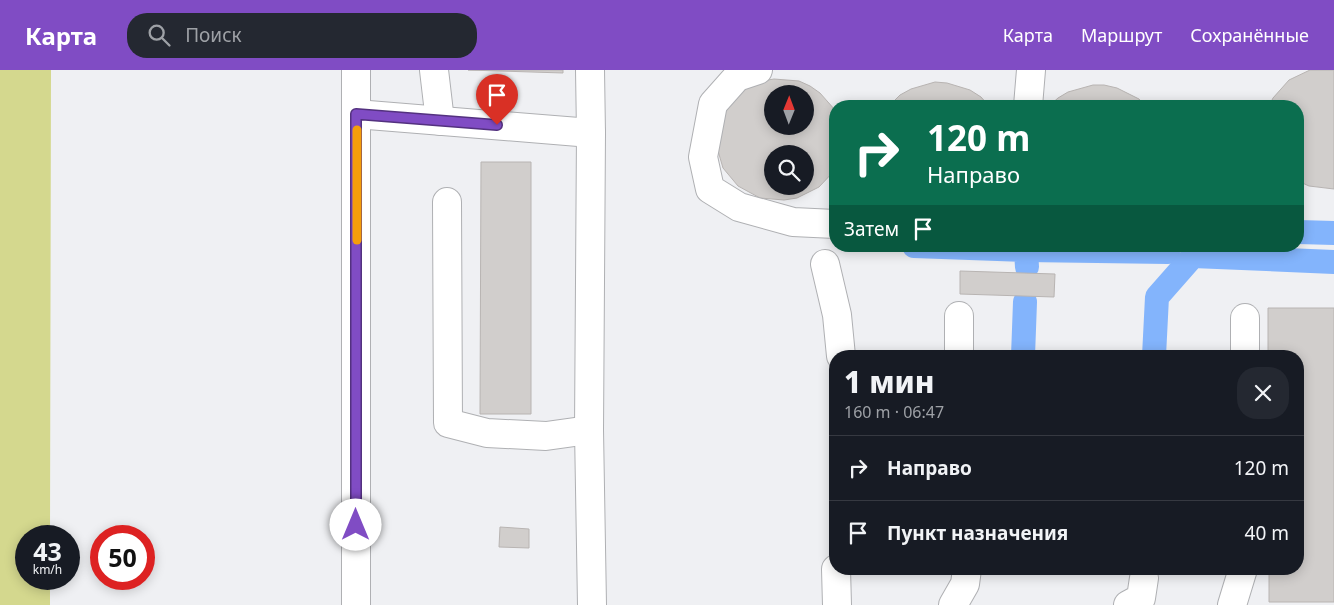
<!DOCTYPE html>
<html lang="ru">
<meta charset="utf-8">
<style>
:root{--surface:#171b24;--page:#242831;--text:#f1f3f6;--muted:#9ea1a6;--line:#363941;--accent:#804cc4}
body{margin:0;font-family:"Noto Sans",sans-serif;background:var(--page);color:var(--text);height:100vh;display:flex;flex-direction:column;font-size:19px;white-space:nowrap}
*{box-sizing:border-box;margin:0}
p{font-size:16px;color:var(--muted)}
.icon{flex:none;width:28px;height:28px;fill:none;stroke:currentColor;stroke-width:2;stroke-linecap:round;stroke-linejoin:round}
.map{position:relative;flex:1;overflow:hidden}
.sheet{position:absolute;left:829px;top:280px;width:475px;height:225px;display:flex;flex-direction:column;background:var(--surface);border-radius:20px;box-shadow:0 2px 12px #0003}
.sheet>*{flex:none}
.hud{position:absolute;left:829px;top:30px;width:475px;height:152px;border-radius:20px;box-shadow:0 2px 12px #0003;background:#0b6e4f;color:#fff;overflow:hidden}
.needle{width:32px;rotate:1deg}
.controls{position:absolute;left:764px;top:15px;display:grid;gap:10px}
.controls a{display:grid;place-items:center;width:50px;height:50px;border-radius:50%;background:var(--surface);box-shadow:0 2px 12px #0003;font-size:25px}
.speed{position:absolute;left:15px;top:455px;display:flex;gap:10px;font-size:25px;font-weight:700;text-align:center}
.speed>*{display:grid;place-content:center;width:65px;height:65px;border-radius:50%;background:var(--surface);box-shadow:0 2px 12px #0003;line-height:1}
.speed small{font-size:12px;font-weight:400}
.speed .limit{border:8px solid #d22;background:#fff;color:#111}
.pin{position:absolute;display:grid;place-items:center;width:42px;height:42px;color:#fff;margin:-51px -21px;border-radius:50% 50% 50% 0;rotate:-45deg;box-shadow:0 0 5px #0007}
.pin .icon{rotate:45deg}
.me{position:absolute;width:55px;margin:-28px;rotate:0deg;stroke-linejoin:round;filter:drop-shadow(0 0 4px #0008)}
.turn{display:flex;align-items:center;gap:18px;height:105px;padding:0 15px;font-size:22px}
.turn .icon{width:65px;height:65px;stroke-width:2.5}
.turn b{display:block;font-size:35px;line-height:42px}
.then{display:flex;align-items:center;height:48px;padding:0 15px;background:#0003;gap:10px;font-size:19px}
.round{display:grid;place-items:center;flex:none;width:52px;height:52px;border-radius:20px;background:var(--page)}
.overview{display:flex;align-items:center;justify-content:space-between;height:85px;padding:0 15px}
h1{font-size:30px;font-weight:800;line-height:38px}
ul{padding:0;list-style:none}
li{display:flex;align-items:center;gap:15px;height:65px;padding:0 15px;border-top:1px solid var(--line)}
li div{flex:1}
li b{display:block;font-size:19px}
li em{font-style:normal}
header{display:flex;align-items:center;gap:30px;box-sizing:border-box;height:70px;padding:0 25px;background:var(--accent);color:#fff}
header strong{font-size:24px}
nav{display:flex;gap:28px;margin-inline-start:auto;font-size:18px}
.search{width:350px;height:45px;background:var(--page);display:flex;align-items:center;gap:12px;box-sizing:border-box;padding:0 18px;border-radius:20px;color:var(--muted);font-size:19px}
.map>svg:first-child{display:block}
</style>
<header>
<strong>Карта</strong>
<div class="search"><svg class="icon" aria-label="search" viewBox="0 0 24 24"><circle cx="10" cy="10" r="6"/><path d="M15 15l6 6"/></svg>Поиск</div>
<nav><a>Карта</a><a>Маршрут</a><a>Сохранённые</a></nav>
</header>
<div class="map">
<svg width="1334" height="535" viewBox="0 0 1334 535">
<rect width="100%" height="100%" fill="#eff0f3"/>
<polygon fill="#d4d88e" points="0,0 51,0 50,466 26,466 26,509 50,509 50,535 0,535"/>
<g fill="none" stroke-linecap="round" stroke-linejoin="round">
<g stroke="#83b4fc" stroke-width="24">
<polyline points="1298,162 1334,163"/>
<polyline points="914,176 1026,180 1027,197"/>
<polyline points="1026,180 1168,182"/>
<polyline points="1023,286 1025,232"/>
<polyline points="1154,286 1157,227 1193,186 1334,192"/>
</g>
</g>
<g fill="#d1cecc" stroke="#b8b4b2" fill-rule="evenodd">
<polygon points="468,0 563,0 563,3"/>
<polygon points="1310,0 1334,0 1334,119 1309,116 1298,111 1298,36 1269,36 1273,28 1289,10"/>
<path d="M774 9 799 11 810 16 820 23 835 40V100L819 117 797 128 784 130 760 128 738 116 723 98 716 74 724 40 740 21 762 11ZM772 24H805V56H772ZM772 84H805V116H772Z"/>
<polygon points="935,12 947,13 970,20 981,27 989,36 889,36 900,25 911,19"/>
<polygon points="1093,15 1104,15 1117,18 1139,29 1145,36 1049,36 1058,28 1068,22"/>
<polygon points="481,92 531,92 531,344 480,344"/>
<polygon points="960,201 1055,204 1054,227 960,224"/>
<polygon points="1268,238 1334,238 1334,532 1269,532 1269,499 1298,499 1298,286 1268,286"/>
<polygon points="500,457 529,459 529,478 499,477"/>
</g>
<g fill="none" stroke-linecap="round" stroke-linejoin="round">
<g stroke="#afb0b3" stroke-width="30">
<g id="minor">
<polyline points="434,0 440,51"/>
<polyline points="590,0 591,63"/>
<polyline points="758,0 737,7 713,34 703,87 710,119 739,137 793,152 835,154"/>
<polyline points="1028,36 1031,0"/>
<polyline points="356,44 591,63 589,360 592,535"/>
<polyline points="447,132 448,353 487,363 546,366 589,360"/>
<polyline points="825,194 837,245 841,286"/>
<polyline points="959,246 959,286"/>
<polyline points="1245,286 1245,248"/>
<polyline points="836,499 837,535"/>
<polyline points="953,535 965,514 967,499"/>
<polyline points="1128,535 1141,528 1144,508"/>
<polyline points="1232,535 1243,499"/>
</g>
</g>
<g stroke="#afb0b3" stroke-width="30">
<polyline id="major" points="356,535 356,0"/>
</g>
<use href="#minor" stroke="#fff" stroke-width="28"/>
<use href="#major" stroke="#fff" stroke-width="28"/>
</g>
<g fill="none" stroke-linecap="round" stroke-linejoin="round">
<g stroke="#53317f" stroke-width="12">
<polyline id="route" points="356,455 356,44 497,55"/>
</g>
<use href="#route" stroke="#804cc4" stroke-width="9"/>
<polyline stroke="#f59e0b" stroke-width="9" points="357,170 357,60"/>
</g>
</svg>
<div class="controls">
<a><svg class="needle" viewBox="-14 -14 28 28"><path d="M0-13l5 13h-10z" fill="#e53935"/><path d="M0 13l5-13h-10z" fill="#9ea1a6"/></svg></a>
<a><svg class="icon" aria-label="search" viewBox="0 0 24 24"><circle cx="10" cy="10" r="6"/><path d="M15 15l6 6"/></svg></a>
</div>
<div class="speed"><div>43<small>km/h</small></div><div class="limit">50</div></div>
<div class="pin" style="left:497px;top:55px;background:#d93025"><svg class="icon" aria-label="arrive" viewBox="0 0 24 24"><path d="M6 21V4h12l-3 4 3 4H6"/></svg></div>
<svg class="me" style="left:356px;top:455px" viewBox="-20 -20 40 40"><circle r="19" fill="#fff"/><path d="M0-13L10 11 0 6-10 11z" fill="#804cc4"/></svg>
<div class="hud">
<div class="turn"><svg class="icon" aria-label="right" viewBox="0 0 24 24"><path d="M7 20v-9h11M14 6l5 5-5 5"/></svg><div><b>120 m</b>Направо</div></div>
<div class="then">Затем<svg class="icon" aria-label="arrive" viewBox="0 0 24 24"><path d="M6 21V4h12l-3 4 3 4H6"/></svg></div>
</div>
<section class="sheet">
<div class="overview"><div><h1>1 мин</h1><p>160 m · 06:47</p></div><a class="round"><svg class="icon" aria-label="close" viewBox="0 0 24 24"><path d="M6 6l12 12M18 6L6 18"/></svg></a></div>
<ul>
<li><svg class="icon" aria-label="right" viewBox="0 0 24 24"><path d="M7 20v-9h11M14 6l5 5-5 5"/></svg><div><b>Направо</b></div><em>120 m</em></li>
<li><svg class="icon" aria-label="arrive" viewBox="0 0 24 24"><path d="M6 21V4h12l-3 4 3 4H6"/></svg><div><b>Пункт назначения</b></div><em>40 m</em></li>
</ul>
</section>
</div>
